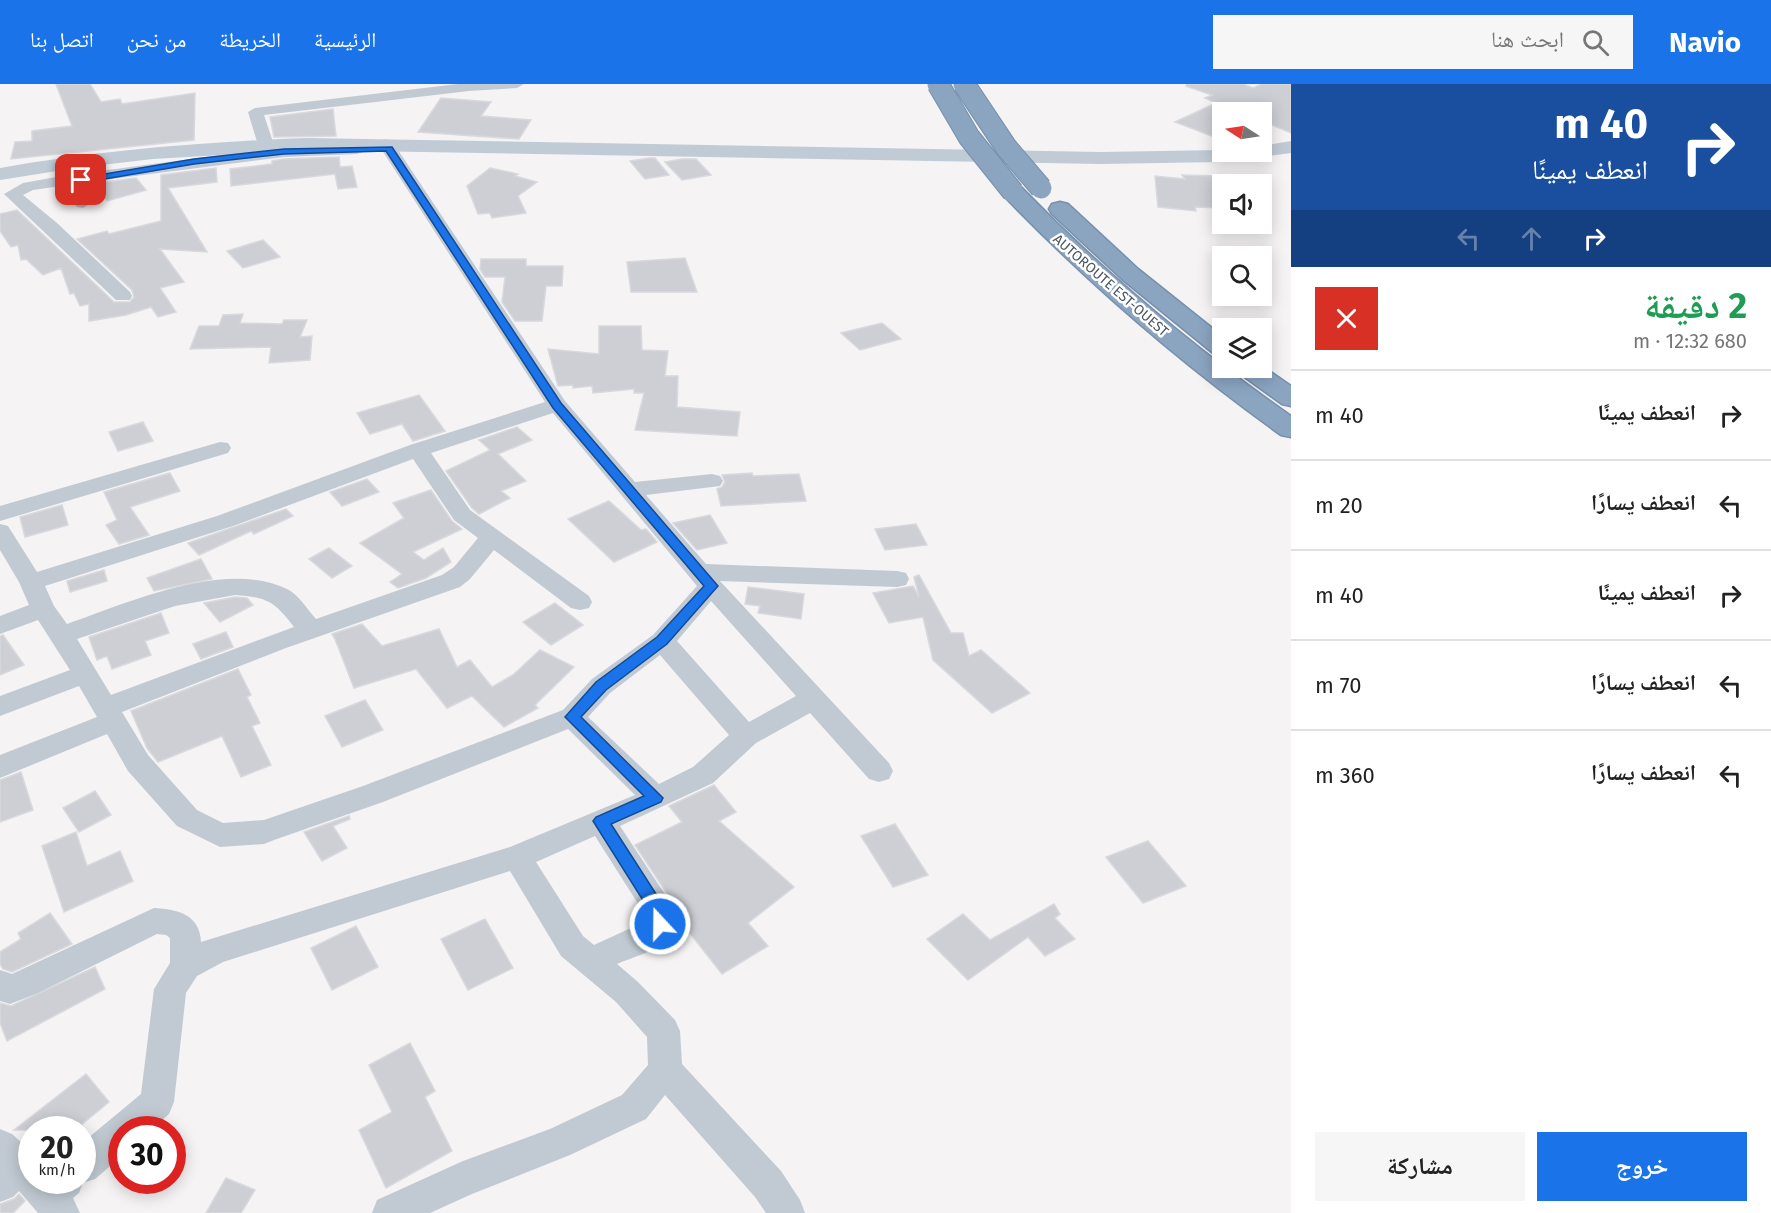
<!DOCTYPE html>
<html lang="ar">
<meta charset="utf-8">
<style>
:root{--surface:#fff;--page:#f6f6f6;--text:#222;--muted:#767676;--line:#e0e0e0;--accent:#1a73e8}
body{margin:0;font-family:"Fira Sans","Noto Naskh Arabic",sans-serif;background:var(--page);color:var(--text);direction:rtl;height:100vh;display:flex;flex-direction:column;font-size:22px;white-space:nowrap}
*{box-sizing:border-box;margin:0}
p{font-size:20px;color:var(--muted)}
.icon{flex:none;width:33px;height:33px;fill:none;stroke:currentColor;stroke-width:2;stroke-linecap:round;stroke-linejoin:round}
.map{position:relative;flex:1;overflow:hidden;direction:ltr}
.details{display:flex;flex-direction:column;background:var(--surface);width:480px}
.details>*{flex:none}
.top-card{background:#1a4fa0;color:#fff;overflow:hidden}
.needle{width:39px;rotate:282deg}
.buttons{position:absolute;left:1212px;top:18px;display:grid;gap:12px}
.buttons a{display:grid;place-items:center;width:60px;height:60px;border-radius:0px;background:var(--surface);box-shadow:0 3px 15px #0003;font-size:30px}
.speed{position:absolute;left:18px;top:1032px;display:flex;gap:12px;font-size:30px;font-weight:700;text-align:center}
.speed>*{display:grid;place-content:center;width:78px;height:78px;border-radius:50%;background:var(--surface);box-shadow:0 3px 15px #0003;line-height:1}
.speed small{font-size:15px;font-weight:400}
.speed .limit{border:9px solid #d22;background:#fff;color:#111}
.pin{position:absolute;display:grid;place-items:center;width:51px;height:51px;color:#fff;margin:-26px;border-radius:12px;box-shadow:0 3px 9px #0006}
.me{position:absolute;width:66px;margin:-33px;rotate:339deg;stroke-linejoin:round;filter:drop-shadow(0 0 4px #0008)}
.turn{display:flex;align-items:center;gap:21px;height:126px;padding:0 24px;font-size:27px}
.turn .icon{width:78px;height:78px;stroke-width:2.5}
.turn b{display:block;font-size:42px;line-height:51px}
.lanes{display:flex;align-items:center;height:57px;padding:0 24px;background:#0003;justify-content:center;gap:30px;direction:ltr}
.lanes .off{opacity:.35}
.round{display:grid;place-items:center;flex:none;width:63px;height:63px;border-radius:0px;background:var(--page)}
.overview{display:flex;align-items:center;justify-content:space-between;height:102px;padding:0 24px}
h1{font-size:36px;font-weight:700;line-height:45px;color:#1e9e55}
.cta{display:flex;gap:12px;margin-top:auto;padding:12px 24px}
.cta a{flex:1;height:69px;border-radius:0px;background:var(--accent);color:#fff;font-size:24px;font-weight:700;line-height:69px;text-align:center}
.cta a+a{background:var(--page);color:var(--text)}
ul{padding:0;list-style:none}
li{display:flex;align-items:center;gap:18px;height:90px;padding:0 24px;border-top:2px solid var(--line)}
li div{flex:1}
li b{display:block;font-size:22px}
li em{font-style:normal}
header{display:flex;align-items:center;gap:36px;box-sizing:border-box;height:84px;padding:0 30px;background:var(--accent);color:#fff}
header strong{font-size:28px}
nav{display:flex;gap:33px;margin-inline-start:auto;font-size:21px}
.search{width:420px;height:54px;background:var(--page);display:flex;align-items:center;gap:15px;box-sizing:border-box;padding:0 21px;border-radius:0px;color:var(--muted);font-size:22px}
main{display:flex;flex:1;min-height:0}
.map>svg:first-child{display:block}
</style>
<header>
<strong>Navio</strong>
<div class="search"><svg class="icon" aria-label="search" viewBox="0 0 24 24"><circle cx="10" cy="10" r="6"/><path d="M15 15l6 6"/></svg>ابحث هنا</div>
<nav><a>الرئيسية</a><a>الخريطة</a><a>من نحن</a><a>اتصل بنا</a></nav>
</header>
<main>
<section class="details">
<div class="top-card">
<div class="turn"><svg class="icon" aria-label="right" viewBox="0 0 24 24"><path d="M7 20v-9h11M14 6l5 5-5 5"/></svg><div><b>40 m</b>انعطف يمينًا</div></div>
<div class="lanes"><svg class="icon off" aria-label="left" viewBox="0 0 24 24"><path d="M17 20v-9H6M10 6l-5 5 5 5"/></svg><svg class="icon off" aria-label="ahead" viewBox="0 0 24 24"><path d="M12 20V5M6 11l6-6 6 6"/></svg><svg class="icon" aria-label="right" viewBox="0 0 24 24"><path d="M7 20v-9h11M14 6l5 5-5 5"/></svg></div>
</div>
<div class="overview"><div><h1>2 دقيقة</h1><p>680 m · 12:32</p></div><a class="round" style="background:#d93025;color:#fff"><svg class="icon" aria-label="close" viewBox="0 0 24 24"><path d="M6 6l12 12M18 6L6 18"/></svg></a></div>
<ul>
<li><svg class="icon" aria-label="right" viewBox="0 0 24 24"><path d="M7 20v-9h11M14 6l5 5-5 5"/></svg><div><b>انعطف يمينًا</b></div><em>40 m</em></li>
<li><svg class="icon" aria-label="left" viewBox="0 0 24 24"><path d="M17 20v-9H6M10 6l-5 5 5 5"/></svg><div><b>انعطف يسارًا</b></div><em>20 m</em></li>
<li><svg class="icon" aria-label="right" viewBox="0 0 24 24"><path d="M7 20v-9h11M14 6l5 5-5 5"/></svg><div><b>انعطف يمينًا</b></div><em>40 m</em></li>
<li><svg class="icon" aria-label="left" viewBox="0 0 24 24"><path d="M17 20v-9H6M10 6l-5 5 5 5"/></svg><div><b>انعطف يسارًا</b></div><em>70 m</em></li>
<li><svg class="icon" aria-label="left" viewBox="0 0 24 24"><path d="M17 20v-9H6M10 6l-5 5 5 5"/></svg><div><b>انعطف يسارًا</b></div><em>360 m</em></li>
</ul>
<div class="cta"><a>خروج</a><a>مشاركة</a></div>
</section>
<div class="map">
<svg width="1291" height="1129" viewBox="0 0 1291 1129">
<rect width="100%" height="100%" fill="#f5f3f3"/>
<g fill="#cdcfd5" stroke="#d7d9de" stroke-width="1.5">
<polygon points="56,0 90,0 101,18 120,15 122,20 195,9 194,56 11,75 15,58 32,57 32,47 72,42"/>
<polygon points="1187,0 1243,0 1253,4 1262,0 1291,0 1291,49 1262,37 1262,28 1240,28 1222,22 1222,49 1214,53 1175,38 1216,19 1205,14 1212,11 1186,2"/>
<polygon points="441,14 491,18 481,32 531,36 519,55 418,48"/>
<polygon points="333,25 336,52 274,53 270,33"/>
<polygon points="339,73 340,83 352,82 357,103 338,105 335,90 231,102 230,85 272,80 272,77 284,75"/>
<polygon points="649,74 655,74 669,91 645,95 630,77"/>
<polygon points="682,75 696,75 711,91 682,96 665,78"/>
<polygon points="216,84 217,98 168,104 207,168 160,165 184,198 160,204 176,228 158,233 151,223 126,231 89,237 89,220 80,222 74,209 70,210 61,184 43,191 26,175 21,176 18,161 11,163 0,147 0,130 17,126 114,218 130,218 134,213 132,206 77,155 107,147 109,150 161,137 161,91"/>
<polygon points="490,84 518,90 515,92 537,98 518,112 526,129 492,134 490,129 478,130 467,102"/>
<polygon points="1182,91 1222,92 1222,124 1195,123 1196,127 1158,123 1155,92 1185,95"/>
<polygon points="136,94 146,106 107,117 95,103 84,107 89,100"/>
<polygon points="263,156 280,173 243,184 227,167"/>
<polygon points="685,174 697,208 631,208 627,178"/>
<polygon points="481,175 526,175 526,182 563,182 562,202 546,202 542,237 515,237 502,218 505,193 485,193 480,185"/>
<polygon points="243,230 240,239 282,240 284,236 307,236 300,253 312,252 310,276 269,279 271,263 190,265 199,242 219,242 223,231"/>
<polygon points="882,239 901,255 860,266 841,249"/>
<polygon points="599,242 641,242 642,266 668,267 665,292 678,292 677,323 740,328 737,352 635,346 644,309 634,309 634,305 593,309 592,302 573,304 573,301 558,302 548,265 599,270"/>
<polygon points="419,311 445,347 413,357 402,340 370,350 357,329"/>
<polygon points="143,338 153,357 118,367 109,348"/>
<polygon points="517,343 532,356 498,370 526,397 501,407 510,414 479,430 472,424 446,387 490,366 479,356"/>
<polygon points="170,389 180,407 130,423 149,451 119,460 106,441 117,436 104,408"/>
<polygon points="752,389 753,392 799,390 806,417 721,422 717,405 722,403 725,398 722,391"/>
<polygon points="367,395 379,408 342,422 330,408"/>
<polygon points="431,406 452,437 462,445 413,468 424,476 443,464 451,478 426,494 398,504 390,498 402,490 360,459 404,434 393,419"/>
<polygon points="609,417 641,446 646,445 657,458 614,478 568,435"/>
<polygon points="62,421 68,441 25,453 20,433"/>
<polygon points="286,425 293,432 254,450 251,447 199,471 188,459"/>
<polygon points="710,431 727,459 697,466 673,439"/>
<polygon points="916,440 927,461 885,466 875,445"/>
<polygon points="329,464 352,482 332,494 309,475"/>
<polygon points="201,475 212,495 154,507 147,494"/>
<polygon points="104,486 107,497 70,508 67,497"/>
<polygon points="919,491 951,549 963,549 969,572 981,566 1030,609 992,629 933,576 923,533 889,539 873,509 913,502 919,513 914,493"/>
<polygon points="748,503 804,510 801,535 758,529 760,522 745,520"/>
<polygon points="235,513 247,514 253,521 220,538 204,519"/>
<polygon points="555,519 583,541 551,561 523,538"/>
<polygon points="161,529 169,549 145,557 151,571 112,585 107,572 97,576 89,553"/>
<polygon points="362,540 382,562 439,545 457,583 470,576 492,603 513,591 540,566 574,583 535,621 538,624 504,643 472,612 447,624 416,585 354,604 335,555 332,550"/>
<polygon points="226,548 233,563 201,575 193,560"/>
<polygon points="3,551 24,581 0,591 0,552"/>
<polygon points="238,585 251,611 247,613 260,639 252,642 271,681 241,693 222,652 158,678 147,664 131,627"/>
<polygon points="365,616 383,646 342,663 325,632"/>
<polygon points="21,688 33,726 0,738 0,696"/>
<polygon points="714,701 736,728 719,737 794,803 748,839 768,862 722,890 677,833 672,817 635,761 682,738 669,722"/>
<polygon points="95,707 111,731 79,748 63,724"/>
<polygon points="349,732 350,735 333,742 347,764 322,777 304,748"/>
<polygon points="895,740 928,791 893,803 861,752"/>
<polygon points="76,748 87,782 120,767 133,797 64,828 42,762"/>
<polygon points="1148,757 1186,802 1143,819 1106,773"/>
<polygon points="1054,820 1060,830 1055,834 1075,855 1045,872 1028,853 968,896 927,855 963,830 990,856"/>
<polygon points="50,829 72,860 12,888 3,885 0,880 0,868 21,855 18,849"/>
<polygon points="485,835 513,884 468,906 441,855"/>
<polygon points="356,842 378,883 332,906 311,864"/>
<polygon points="95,883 105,905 7,957 0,939 0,919 11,922"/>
<polygon points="410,959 435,1007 425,1013 452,1067 386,1104 359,1046 392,1028 369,981"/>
<polygon points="86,990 109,1018 75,1046 14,1046"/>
<polygon points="226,1094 255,1106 241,1129 206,1129"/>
<polygon points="19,1110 25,1117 13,1129 0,1129 0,1120 14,1115"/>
</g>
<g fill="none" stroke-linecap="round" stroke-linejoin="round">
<g stroke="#7690ad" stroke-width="3">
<g id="motorway">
<path d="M1013 102 1021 103C1104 189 1194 264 1291 332V353L1281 351C1182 280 1090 201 1005 113L1002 108 1005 103Z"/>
<polygon points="1060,118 1068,120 1138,185 1222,252 1222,271 1213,269 1122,195 1052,130 1049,125 1052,120"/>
<polygon points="1262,282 1291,302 1291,322 1282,320 1239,289 1235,284 1262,284"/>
</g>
</g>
<g fill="#c1cad2" fill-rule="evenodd">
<polygon points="458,0 524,0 517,4 469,7 264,31 274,61 269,65 363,62 365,65 363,68 357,70 284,73 88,98 81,107 91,119 83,124 77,123 64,107 68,101 33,106 23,111 57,139 130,208 132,212 130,216 116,216 4,110 23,99 62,92 70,88 78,90 265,65 258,61 248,28 255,24"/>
<path d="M386 55 394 60 565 317 635 398 712 390 720 392 723 397 720 402 646 411 706 480 897 487 906 489 909 495 906 501 897 503 720 497 889 679 893 687 889 695 879 698 869 695 810 629 756 659 713 699 620 742 670 818C690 859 646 868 617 880L638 898 675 936 680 947 682 980 781 1087 800 1116 805 1129H766L755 1113 665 1011 646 1035 570 1071 472 1110 430 1129H372L377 1116 463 1077 550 1045 622 1011 648 981 647 953 616 918 561 872 510 787 223 878 197 892 186 909 174 1018 169 1030 151 1046H122V1072L95 1095 83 1099 79 1109 73 1114 80 1129H38L19 1107 13 1113 0 1118V1045L12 1050 32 1068V1096H82V1059L141 1010 154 905 170 879V854L166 851 157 850 38 909 10 920 0 917V886L12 890 154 824C178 825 200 831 201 858L510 763 635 711 568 645 383 718 274 756 264 760 220 763 177 742 128 687 107 650 0 694V671L97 633 79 602 0 632V612L70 586 38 536 0 550V532L29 521 19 498 0 466V440L8 442 37 488 217 432 410 361 545 318 378 60ZM553 329 697 502 653 551 592 595 563 626 363 702 264 736 223 739 197 726 148 671 122 628 286 564 460 503 470 495 494 466 571 524 580 526 589 524 592 518 589 512 470 426 431 369ZM413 375 454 436 478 454 454 483 442 491 316 535C307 525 299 511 287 505 225 475 128 519 67 540L54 522 45 502 233 442ZM235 511C267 513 275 518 294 543L111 611 77 555 175 522ZM711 517 796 612 749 638 677 557ZM660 571 729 651 693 683 659 700 588 633 610 609ZM595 752 644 829V838L594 861 583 852 536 778Z"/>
<polygon points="220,358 228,359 231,364 228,369 0,437 0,422"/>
</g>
<path fill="#c1cbd6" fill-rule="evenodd" d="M307 54 1101 68 1222 66V68H1262V62L1291 57V69L1220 78 1101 80 307 66 153 75 76 84 0 96V84C102 66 204 58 307 54Z"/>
<use href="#motorway" fill="#8ba5c1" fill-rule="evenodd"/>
<g stroke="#7690ad" stroke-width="23" stroke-linecap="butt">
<g id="motorway-bridge">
<polyline points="938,0 969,53 1013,108"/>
<polyline points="964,0 1006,63 1041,104"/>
</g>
</g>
<use href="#motorway-bridge" stroke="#8ba5c1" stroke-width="21"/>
</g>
<polygon fill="#1a73e8" stroke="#114b97" stroke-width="1.5" points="392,63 561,319 718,502 667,560 606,606 581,633 663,714 661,718 611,740 667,827 668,840 666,845 660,847 654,845 651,829 593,737 596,733 644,712 565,633 596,598 657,553 704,502 553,324 386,67 284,70 194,80 81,99 76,96 81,94 194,75 284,65"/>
<g text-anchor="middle" stroke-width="5" stroke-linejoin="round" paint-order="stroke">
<g font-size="14" fill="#4a5661" stroke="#fff">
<text transform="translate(1111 201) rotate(41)" y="5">AUTOROUTE EST-OUEST</text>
</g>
</g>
</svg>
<div class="buttons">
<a><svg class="needle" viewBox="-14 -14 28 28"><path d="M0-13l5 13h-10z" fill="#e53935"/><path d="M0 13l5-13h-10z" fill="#767676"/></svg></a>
<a><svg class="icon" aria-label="sound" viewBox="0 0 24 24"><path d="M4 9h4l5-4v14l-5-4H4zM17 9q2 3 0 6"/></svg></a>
<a><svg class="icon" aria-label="search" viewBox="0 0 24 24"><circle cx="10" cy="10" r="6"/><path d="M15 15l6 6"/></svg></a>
<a><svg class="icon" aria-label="layers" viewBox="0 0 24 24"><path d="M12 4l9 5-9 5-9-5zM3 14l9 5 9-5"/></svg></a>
</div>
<div class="speed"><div>20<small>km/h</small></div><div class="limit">30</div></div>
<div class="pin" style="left:81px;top:96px;background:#d93025"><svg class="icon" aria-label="arrive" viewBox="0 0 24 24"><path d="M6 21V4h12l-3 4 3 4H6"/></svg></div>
<svg class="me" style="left:660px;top:840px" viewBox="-20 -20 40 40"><circle r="17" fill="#1a73e8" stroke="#fff" stroke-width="3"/><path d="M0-11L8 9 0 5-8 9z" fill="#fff"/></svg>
</div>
</main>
